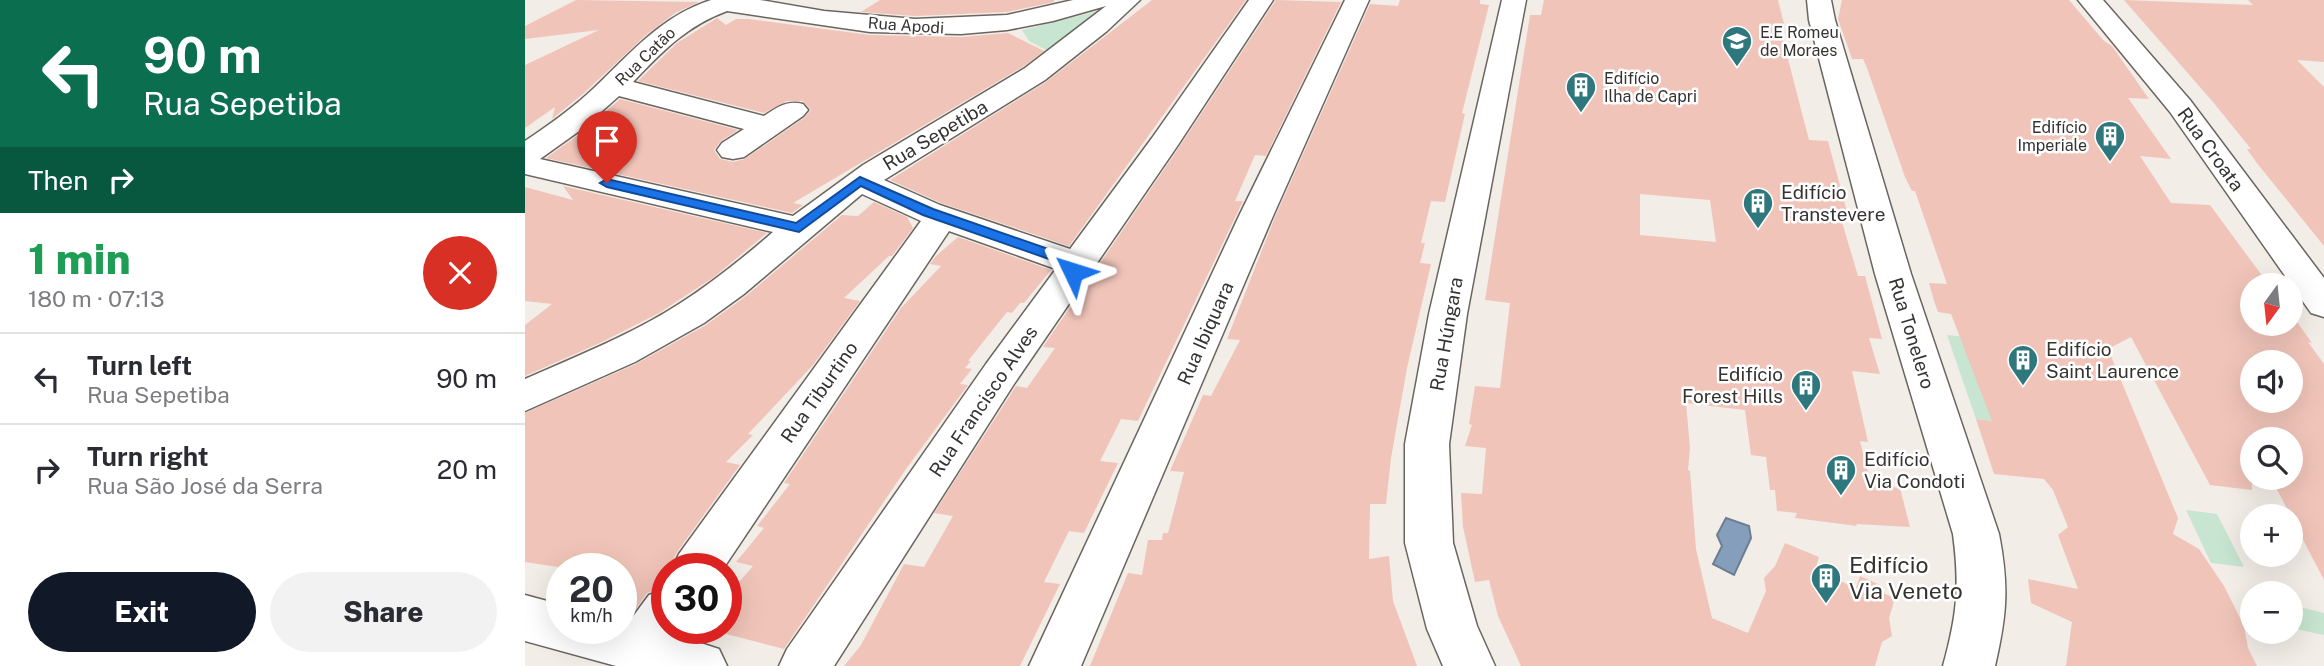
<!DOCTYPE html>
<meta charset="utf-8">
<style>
:root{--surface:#fff;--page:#f2f2f3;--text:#2b2b33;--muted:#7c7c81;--line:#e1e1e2;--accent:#111827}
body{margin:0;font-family:"Public Sans",sans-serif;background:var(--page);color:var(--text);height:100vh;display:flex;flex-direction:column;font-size:26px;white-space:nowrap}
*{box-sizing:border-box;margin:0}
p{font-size:23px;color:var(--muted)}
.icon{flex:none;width:38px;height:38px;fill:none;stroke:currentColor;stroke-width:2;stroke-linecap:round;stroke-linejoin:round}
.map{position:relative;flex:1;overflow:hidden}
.drawer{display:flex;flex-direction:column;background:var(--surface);width:525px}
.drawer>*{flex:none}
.hud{background:#0b6e4f;color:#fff;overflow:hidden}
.needle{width:46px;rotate:195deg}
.buttons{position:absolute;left:1715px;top:273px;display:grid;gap:14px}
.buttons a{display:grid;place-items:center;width:63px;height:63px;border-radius:50%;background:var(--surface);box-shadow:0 7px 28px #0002;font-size:35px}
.speed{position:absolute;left:21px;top:553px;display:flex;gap:14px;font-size:35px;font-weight:700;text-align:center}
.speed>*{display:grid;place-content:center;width:91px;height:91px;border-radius:50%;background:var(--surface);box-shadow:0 7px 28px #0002;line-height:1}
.speed small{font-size:18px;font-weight:400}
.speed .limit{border:10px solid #d22;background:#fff;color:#111}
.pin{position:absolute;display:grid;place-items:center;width:60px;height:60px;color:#fff;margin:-72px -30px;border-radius:50% 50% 50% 0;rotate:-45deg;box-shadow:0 0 7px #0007}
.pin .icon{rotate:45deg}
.me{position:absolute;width:77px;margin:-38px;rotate:311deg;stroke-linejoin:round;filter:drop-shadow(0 0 5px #0008)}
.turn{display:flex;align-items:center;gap:24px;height:147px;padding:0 28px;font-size:32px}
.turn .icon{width:91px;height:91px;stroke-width:2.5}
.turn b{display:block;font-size:49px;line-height:60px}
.then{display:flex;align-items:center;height:66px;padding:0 28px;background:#0003;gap:14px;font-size:26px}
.round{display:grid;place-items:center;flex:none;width:74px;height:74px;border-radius:37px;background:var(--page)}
.headline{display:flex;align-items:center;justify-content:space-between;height:119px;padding:0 28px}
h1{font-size:42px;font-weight:800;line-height:52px;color:#1e9e55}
.cta{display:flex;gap:14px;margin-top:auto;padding:14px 28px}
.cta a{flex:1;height:80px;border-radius:42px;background:var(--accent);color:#fff;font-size:28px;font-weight:800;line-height:80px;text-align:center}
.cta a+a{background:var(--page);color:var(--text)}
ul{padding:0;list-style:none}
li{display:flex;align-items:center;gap:21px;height:91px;padding:0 28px;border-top:2px solid var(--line)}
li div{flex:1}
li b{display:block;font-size:26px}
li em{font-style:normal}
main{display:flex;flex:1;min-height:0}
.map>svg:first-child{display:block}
</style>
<main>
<section class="drawer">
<div class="hud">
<div class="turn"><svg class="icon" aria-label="left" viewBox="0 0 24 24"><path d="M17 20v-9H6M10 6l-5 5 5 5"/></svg><div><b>90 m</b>Rua Sepetiba</div></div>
<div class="then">Then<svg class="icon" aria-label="right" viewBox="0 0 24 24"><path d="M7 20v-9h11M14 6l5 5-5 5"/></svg></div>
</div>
<div class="headline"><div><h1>1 min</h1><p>180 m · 07:13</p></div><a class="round" style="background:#d93025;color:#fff"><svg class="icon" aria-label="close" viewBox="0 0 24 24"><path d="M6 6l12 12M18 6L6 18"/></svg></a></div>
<ul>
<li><svg class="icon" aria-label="left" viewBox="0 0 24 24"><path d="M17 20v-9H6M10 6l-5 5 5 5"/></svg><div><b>Turn left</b><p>Rua Sepetiba</p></div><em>90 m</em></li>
<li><svg class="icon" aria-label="right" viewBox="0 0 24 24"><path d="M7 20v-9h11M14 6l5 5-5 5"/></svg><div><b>Turn right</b><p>Rua São José da Serra</p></div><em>20 m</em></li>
</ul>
<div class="cta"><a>Exit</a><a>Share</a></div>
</section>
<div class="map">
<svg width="1799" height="666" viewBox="0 0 1799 666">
<rect width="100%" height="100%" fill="#f3ede7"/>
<g fill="#c7e5d0">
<polygon points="577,10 523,51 504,41 497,30"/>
<polygon points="1422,335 1473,340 1496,424 1451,419"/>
<polygon points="1661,510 1692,514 1719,567 1686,563"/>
<polygon points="1766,605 1799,613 1799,635 1766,628"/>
</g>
<polygon fill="#859ebc" stroke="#6d7e92" stroke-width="2" points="1201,518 1224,526 1226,538 1209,575 1188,564 1197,546 1192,535"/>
<g fill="#f0c4b9" fill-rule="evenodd">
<polygon points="51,0 174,2 150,13 121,35 59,93 27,119 30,107 0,128 0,65 74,30 0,39 0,26"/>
<polygon points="355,0 529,0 529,2 482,12 390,16 336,12"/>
<polygon points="627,0 721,0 544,246 416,203 365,180 521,82"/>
<polygon points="751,0 816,2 741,156 730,155 710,201 718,201 613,421 596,419 575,461 593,463 559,533 544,531 519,582 535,584 495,666 319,666 336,645 379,564 399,567 428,516 409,513 491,386 502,388 530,348 518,347 655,146"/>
<polygon points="875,0 955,0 955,4 964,5 937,113 940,114 920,202 906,201 896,243 900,243 895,263 906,264 882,368 866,458 861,504 845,504 844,559 864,556 868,601 892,666 565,666 603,573 617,575 623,540 637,540 638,533 643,533 659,472 645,471 678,395 686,396 715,340 702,339 750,217 845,4 873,6"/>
<path d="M1019 0H1253L1260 28H1255L1284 140 1303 141 1322 212H1314L1333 276H1340L1357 339 1344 338 1355 374 1327 371 1343 442 1335 441 1346 484 1375 488 1385 527 1331 524 1332 526 1270 518 1272 513 1252 511 1250 490H1245L1241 457 1226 455 1220 410 1161 403 1165 448 1163 470 1165 471 1171 549 1187 618 1223 633 1241 591 1239 578 1250 566 1260 543 1294 557 1290 570 1331 588 1335 576 1355 585 1353 591 1370 598 1364 618 1367 636 1357 642 1350 666H996L973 616 964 580 950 582 938 527 936 493 957 494 961 448 940 446 947 425 944 424 950 386 975 388 985 303 960 300 1005 15H1016ZM1115 194 1185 200 1191 242 1115 235Z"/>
<path d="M1317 0H1544L1579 41 1587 46 1624 99 1603 98 1646 159 1615 156 1646 203 1685 205 1744 285H1727V324H1766V319H1770L1787 343 1783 342 1799 364V580L1746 478H1766V439H1727V490L1685 485 1606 337 1583 349 1653 518 1648 534 1674 549 1699 586 1719 626 1723 648 1732 666H1541L1547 622 1506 603 1503 579 1553 589 1533 535 1543 527 1528 490 1519 479 1469 474 1451 419 1467 421 1426 314 1413 312 1409 301 1404 283 1422 284 1390 191H1387L1380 177 1342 68 1338 59H1327L1313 19ZM1727 362H1766V401H1727Z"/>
<polygon points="1599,0 1728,5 1723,0 1799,0 1799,62 1772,60 1799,87 1799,246 1731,162 1722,149 1726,149 1688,102"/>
<polygon points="192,18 201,25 211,19 223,19 345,35 436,37 483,33 519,51 499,66 268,203 278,205 267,213 21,158 59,131 95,99 213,130 196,141 189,150 195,159 208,162 220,159 279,118 286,110 278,101 262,101 239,113 113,81 152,43"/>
<polygon points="38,186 242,233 189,277 134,313 77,342 0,376 0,325 27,304 0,301 0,187 48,200"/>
<polygon points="349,202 382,217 388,228 367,256 364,256 319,298 335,301 288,365 223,434 228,435 201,462 215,465 152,552 133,589 122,593 110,610 96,606 96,569 46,569 0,562 0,413 111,364 181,325 221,296 317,215 333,216"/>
<polygon points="433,237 526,270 499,303 495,303 487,313 482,312 443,361 446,361 440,368 447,369 435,384 443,385 381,469 259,649 201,634 201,597 228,566 211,562 239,528 232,526 265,484 259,483 376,308 416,266 405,264 411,256"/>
</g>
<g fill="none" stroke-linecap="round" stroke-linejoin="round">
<g stroke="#6b6560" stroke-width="3">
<g id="minor">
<path d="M186 0H235L299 11 390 19 482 15 548 0H615L582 31 520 80 359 180 415 205 545 249 627 138 724 0H748L653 145 489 384 309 666H254L262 649 461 364 531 269 424 231 198 569H147L154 554 396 221 337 194 219 294 179 323 110 362 0 411V379C52 356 106 335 154 304 187 283 218 258 248 232L0 174V141C24 125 48 108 69 88 106 53 136 16 186 0ZM581 6 500 68 338 165 268 216 15 159 57 129 94 96 219 129 197 143 192 150 197 157 208 159 219 157 278 116 283 110 278 104C262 100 253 107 239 116L108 82C137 52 161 26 202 11L345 32 436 34 482 30 528 21Z"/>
<polygon points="820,0 844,0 748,216 556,666 504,666 714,216"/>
<polygon points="977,0 1001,0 942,314 924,444 928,543 952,626 970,666 918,666 902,629 880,543 880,444 904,314"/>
<path d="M1282 0H1306L1310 20 1386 274 1474 534C1484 586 1482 614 1470 666H1418C1432 615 1435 587 1428 534L1350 274 1284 20Z"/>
<polygon points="1553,0 1578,0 1665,100 1799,278 1799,317 1786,313 1645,112"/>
<polygon points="142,589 142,628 159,628 154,636 194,649 202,666 91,666 0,641 0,595 37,605 37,628 96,628 96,620 104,622 124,595"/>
</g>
</g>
<use href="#minor" fill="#fff" fill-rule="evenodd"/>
</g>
<polygon fill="#1a73e8" stroke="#114b97" stroke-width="2" points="335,177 408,209 558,261 561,264 553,275 542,275 540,272 544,266 398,215 336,186 274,232 82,187 75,183 82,179 271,223"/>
<defs>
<g id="school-pin" transform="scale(1.575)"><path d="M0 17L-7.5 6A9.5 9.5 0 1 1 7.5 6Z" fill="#2e777d" stroke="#fff"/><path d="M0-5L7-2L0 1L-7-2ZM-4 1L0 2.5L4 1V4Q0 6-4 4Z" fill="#fff"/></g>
<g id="building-pin" transform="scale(1.575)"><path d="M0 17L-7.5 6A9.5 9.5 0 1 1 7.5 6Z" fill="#2e777d" stroke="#fff"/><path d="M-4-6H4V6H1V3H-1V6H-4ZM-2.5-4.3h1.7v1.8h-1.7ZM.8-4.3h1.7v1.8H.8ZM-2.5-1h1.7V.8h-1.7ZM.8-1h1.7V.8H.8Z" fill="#fff"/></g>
</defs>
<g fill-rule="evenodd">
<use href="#school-pin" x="1212" y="41"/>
<use href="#building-pin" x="1056" y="87"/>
<use href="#building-pin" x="1585" y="136"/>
<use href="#building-pin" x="1233" y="203"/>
<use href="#building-pin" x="1498" y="360"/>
<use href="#building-pin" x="1281" y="385"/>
<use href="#building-pin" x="1316" y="470"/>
<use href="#building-pin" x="1301" y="578"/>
</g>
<g text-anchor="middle" stroke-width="5" stroke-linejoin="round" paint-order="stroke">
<g font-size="16" fill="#353331" stroke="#fff">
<text transform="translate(381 25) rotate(4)" y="6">Rua Apodi</text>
<text transform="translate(120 56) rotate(-44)" y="6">Rua Catão</text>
</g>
<g font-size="16" fill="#353331" stroke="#fff" text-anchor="start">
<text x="1235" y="38">E.E Romeu<tspan x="1235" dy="18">de Moraes</tspan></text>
<text x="1079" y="84">Edifício<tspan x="1079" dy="18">Ilha de Capri</tspan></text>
<text x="1562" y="133" text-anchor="end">Edifício<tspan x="1562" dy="18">Imperiale</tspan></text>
</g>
<g font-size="19" fill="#353331" stroke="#fff">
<text transform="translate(410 135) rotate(-31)" y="7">Rua Sepetiba</text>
<text transform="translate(1686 149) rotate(54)" y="7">Rua Croata</text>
<text transform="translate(680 333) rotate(-66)" y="7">Rua Ibiquara</text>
<text transform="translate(1387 333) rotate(73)" y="7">Rua Tonelero</text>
<text transform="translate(921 334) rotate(-80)" y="7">Rua Húngara</text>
<text transform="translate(294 392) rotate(-55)" y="7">Rua Tiburtino</text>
<text transform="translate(458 401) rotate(-56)" y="7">Rua Francisco Alves</text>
</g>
<g font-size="19" fill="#353331" stroke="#fff" text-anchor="start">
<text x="1256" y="199">Edifício<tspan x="1256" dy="22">Transtevere</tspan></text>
<text x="1521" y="356">Edifício<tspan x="1521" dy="22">Saint Laurence</tspan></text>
<text x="1258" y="381" text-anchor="end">Edifício<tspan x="1258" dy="22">Forest Hills</tspan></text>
<text x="1339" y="466">Edifício<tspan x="1339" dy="22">Via Condoti</tspan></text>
</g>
<g font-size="23" fill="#353331" stroke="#fff" text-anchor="start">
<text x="1324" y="573">Edifício<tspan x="1324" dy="26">Via Veneto</tspan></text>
</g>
</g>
</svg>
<div class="buttons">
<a><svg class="needle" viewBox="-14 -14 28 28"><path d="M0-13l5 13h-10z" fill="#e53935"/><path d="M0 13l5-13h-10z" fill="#7c7c81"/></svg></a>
<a><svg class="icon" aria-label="sound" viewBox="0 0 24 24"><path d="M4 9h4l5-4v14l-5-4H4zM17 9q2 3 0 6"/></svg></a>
<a><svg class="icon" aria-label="search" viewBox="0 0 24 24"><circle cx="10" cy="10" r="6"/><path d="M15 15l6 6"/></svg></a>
<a>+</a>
<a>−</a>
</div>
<div class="speed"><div>20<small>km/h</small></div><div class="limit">30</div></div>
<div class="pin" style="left:82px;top:183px;background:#d93025"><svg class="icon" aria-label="arrive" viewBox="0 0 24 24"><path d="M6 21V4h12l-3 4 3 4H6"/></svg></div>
<svg class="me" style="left:548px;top:272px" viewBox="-20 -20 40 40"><path d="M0-17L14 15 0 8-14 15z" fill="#1a73e8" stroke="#fff" stroke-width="4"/></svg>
</div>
</main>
